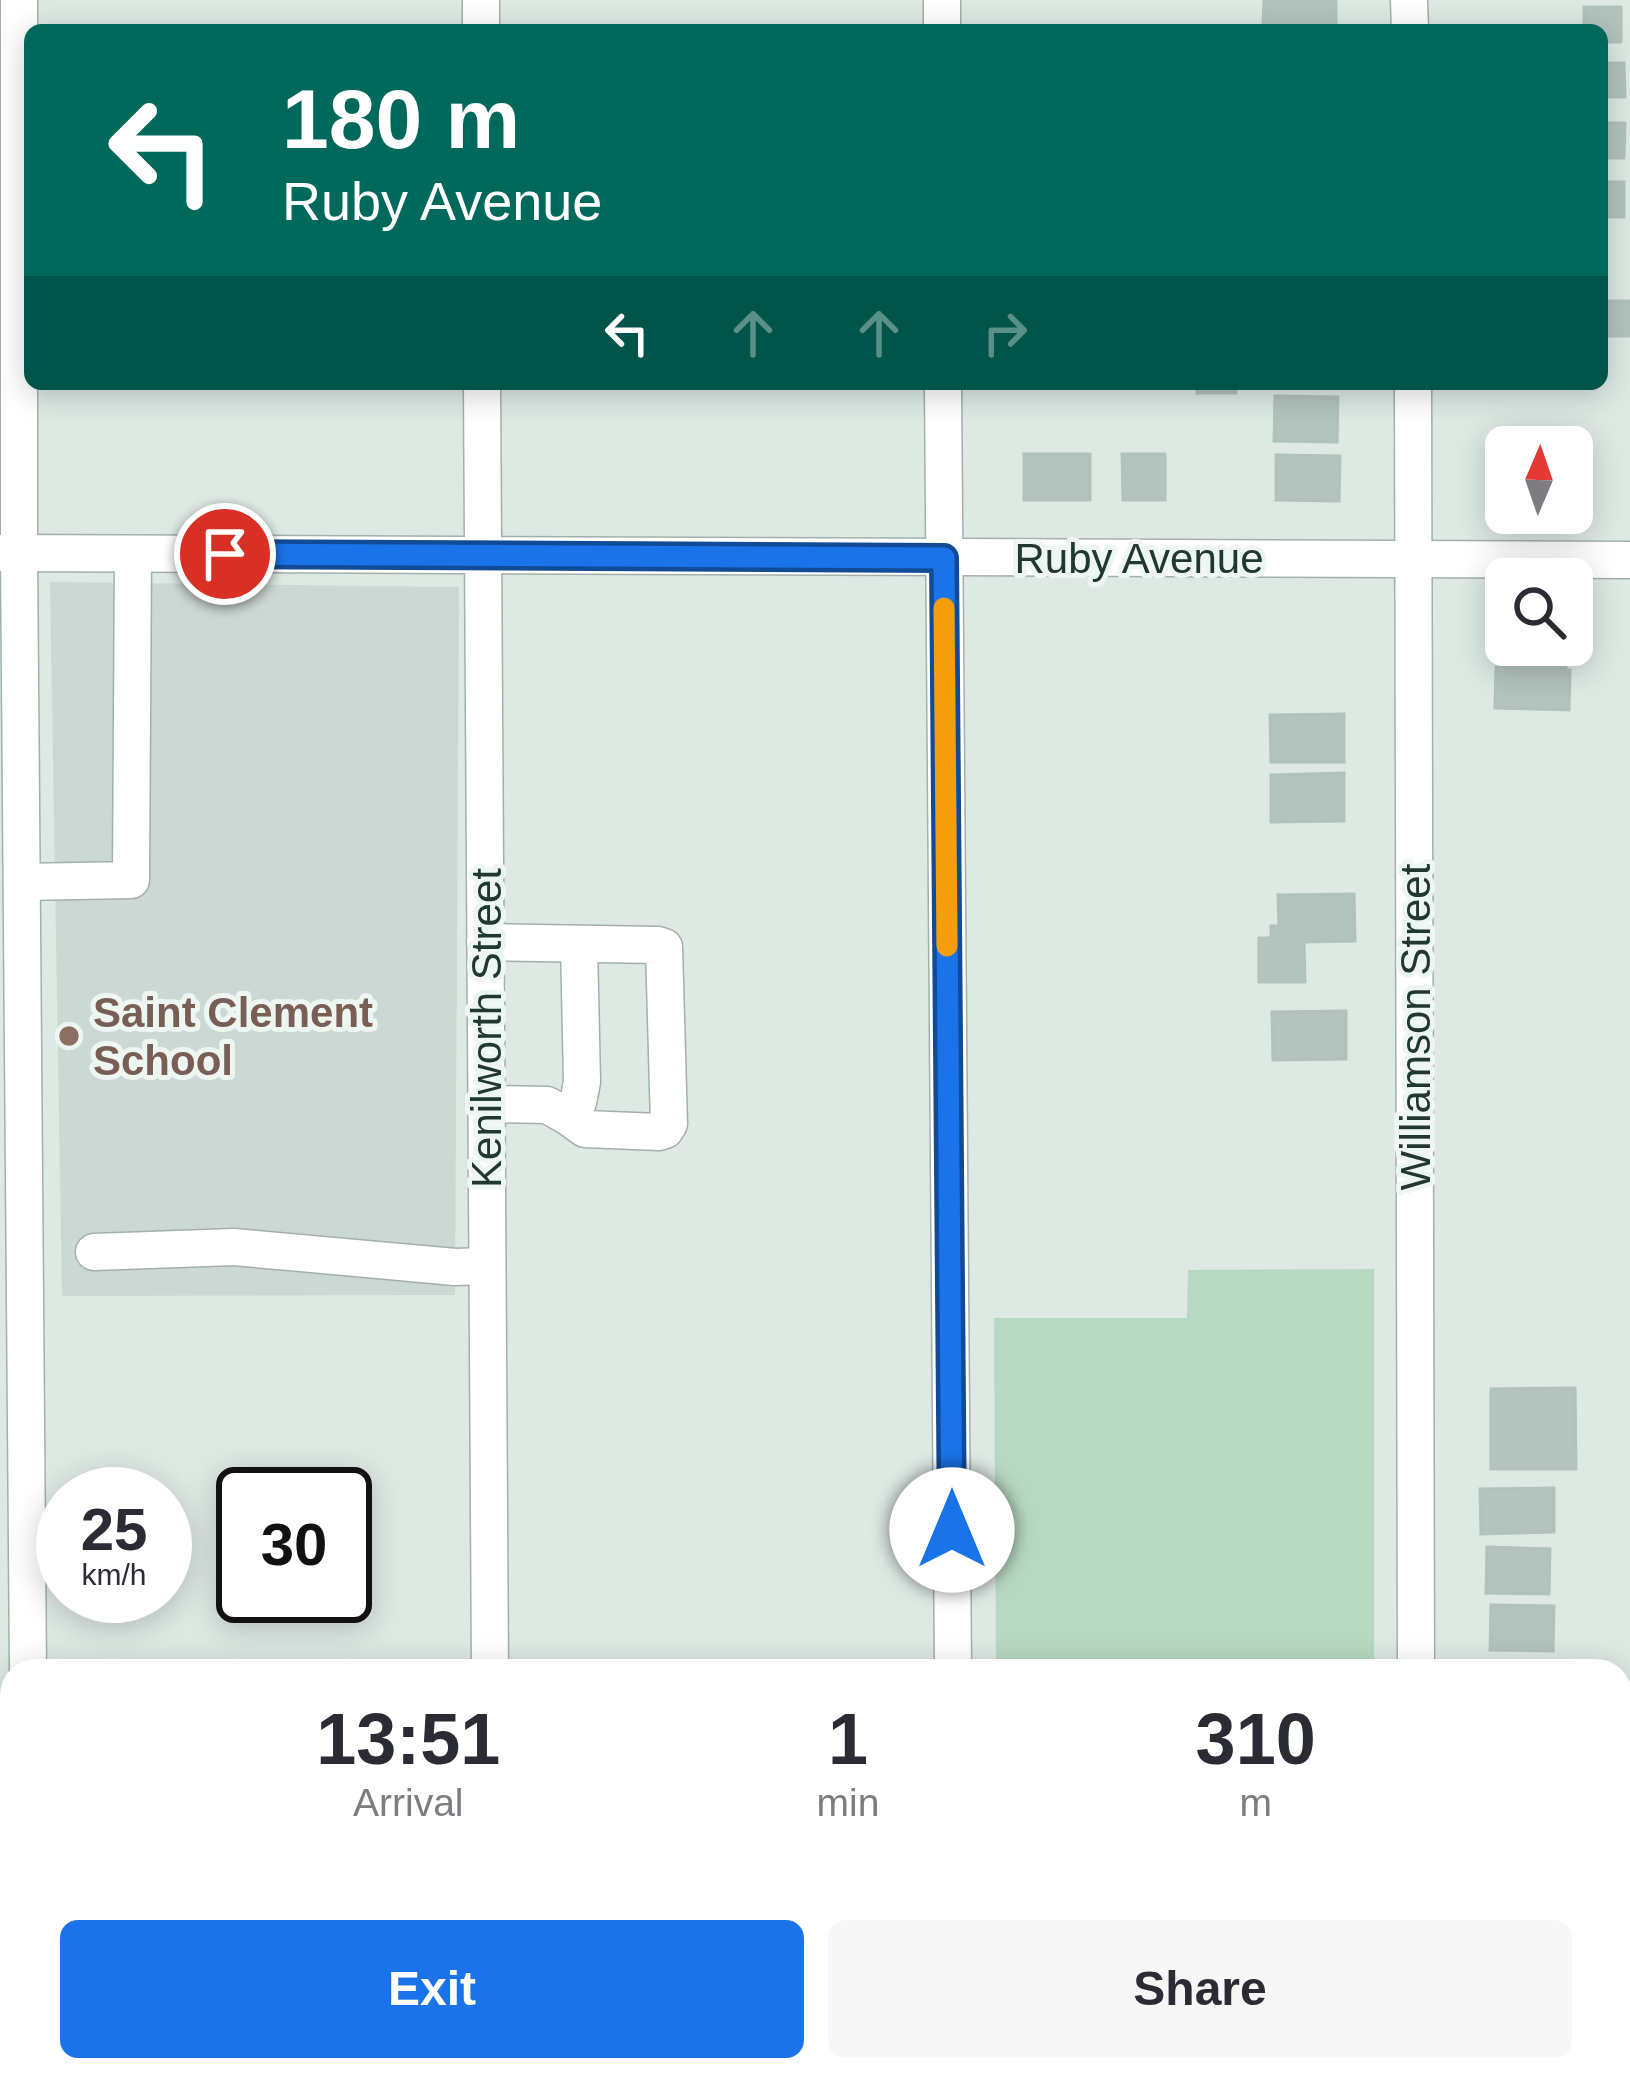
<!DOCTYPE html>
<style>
:root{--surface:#fff;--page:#f7f7f7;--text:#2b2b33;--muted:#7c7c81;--accent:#1a73e8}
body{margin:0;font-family:Helvetica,sans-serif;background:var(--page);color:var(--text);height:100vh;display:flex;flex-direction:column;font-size:45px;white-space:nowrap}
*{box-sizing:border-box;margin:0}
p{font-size:39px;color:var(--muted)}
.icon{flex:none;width:66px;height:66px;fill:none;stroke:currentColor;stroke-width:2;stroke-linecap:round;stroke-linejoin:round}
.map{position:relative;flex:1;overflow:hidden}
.details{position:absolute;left:0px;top:1659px;width:1632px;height:423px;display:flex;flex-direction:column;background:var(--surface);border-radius:36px 36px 0 0;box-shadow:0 6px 30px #0003}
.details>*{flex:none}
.top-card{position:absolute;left:24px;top:24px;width:1584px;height:366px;border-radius:18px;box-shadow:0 6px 30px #0003;background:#00695c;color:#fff;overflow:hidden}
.needle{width:78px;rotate:2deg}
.buttons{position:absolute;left:1485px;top:426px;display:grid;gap:24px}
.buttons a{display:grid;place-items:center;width:108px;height:108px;border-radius:18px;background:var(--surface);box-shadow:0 6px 30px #0003;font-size:60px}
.speed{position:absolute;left:36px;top:1467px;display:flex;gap:24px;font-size:60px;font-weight:700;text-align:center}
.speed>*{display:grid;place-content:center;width:156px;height:156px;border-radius:50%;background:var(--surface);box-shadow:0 6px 30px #0003;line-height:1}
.speed small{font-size:30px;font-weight:400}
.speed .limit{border:6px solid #111;border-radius:18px;background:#fff;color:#111}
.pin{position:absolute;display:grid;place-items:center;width:102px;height:102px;color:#fff;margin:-51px;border:6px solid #fff;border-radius:50%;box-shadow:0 3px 12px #0007}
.me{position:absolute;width:132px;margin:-66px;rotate:0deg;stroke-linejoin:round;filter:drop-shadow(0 0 9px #0008)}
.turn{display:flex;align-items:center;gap:42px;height:252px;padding:0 60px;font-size:54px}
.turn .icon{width:156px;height:156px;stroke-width:2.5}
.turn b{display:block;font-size:84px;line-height:102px}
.lanes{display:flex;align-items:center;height:114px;padding:0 60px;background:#0003;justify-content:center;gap:60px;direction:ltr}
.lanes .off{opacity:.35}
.eta{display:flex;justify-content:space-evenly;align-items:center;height:204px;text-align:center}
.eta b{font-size:72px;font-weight:800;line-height:84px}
.action{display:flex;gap:24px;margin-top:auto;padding:24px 60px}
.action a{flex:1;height:138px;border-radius:18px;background:var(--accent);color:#fff;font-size:48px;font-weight:800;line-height:138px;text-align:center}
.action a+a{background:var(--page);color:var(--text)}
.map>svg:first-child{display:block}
</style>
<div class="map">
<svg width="1630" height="2080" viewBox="0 0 1630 2080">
<rect width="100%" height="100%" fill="#dee9e4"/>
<polygon fill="#ccd8d3" points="50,582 459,587 455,1295 62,1296"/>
<polygon fill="#b8d9c1" points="1374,1269 1374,1671 996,1671 994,1318 1187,1318 1188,1270"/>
<g fill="#b4c3bd" stroke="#b1c2bb" stroke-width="3">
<polygon points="1264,0 1336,0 1336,27 1263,27"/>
<polygon points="1584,7 1621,7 1621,42 1602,42 1602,30 1584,30"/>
<polygon points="1602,63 1624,63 1625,97 1602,97"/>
<polygon points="1602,123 1625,123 1624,158 1602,158"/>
<rect x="1602" y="182" width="22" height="35"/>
<rect x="1602" y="301" width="27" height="35"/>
<rect x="1197" y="384" width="39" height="9"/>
<polygon points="1275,396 1338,397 1337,442 1274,441"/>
<rect x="1024" y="454" width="66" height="46"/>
<polygon points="1122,454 1165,454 1165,500 1123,500"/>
<polygon points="1276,455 1340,456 1339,501 1276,500"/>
<polygon points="1513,645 1566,645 1566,670 1570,670 1569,710 1495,708 1496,667 1513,667"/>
<polygon points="1344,714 1344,762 1271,762 1270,715"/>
<polygon points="1344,773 1344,821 1271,822 1271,775"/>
<polygon points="1354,894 1355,941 1304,942 1305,982 1259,982 1259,938 1271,938 1271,926 1279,926 1278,895"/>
<polygon points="1346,1011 1346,1059 1273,1060 1272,1012"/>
<polygon points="1575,1388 1576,1469 1491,1469 1491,1389"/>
<polygon points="1554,1488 1554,1532 1481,1534 1480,1489"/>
<polygon points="1487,1547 1550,1549 1549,1594 1486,1593"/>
<polygon points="1491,1605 1554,1606 1553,1651 1490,1650"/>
<polygon points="1489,1666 1553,1667 1553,1671 1489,1671"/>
<polygon points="1620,2053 1630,2053 1630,2080 1599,2080 1598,2070 1620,2070"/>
<rect x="816" y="2070" width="59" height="10"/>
<polygon points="1035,2070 1162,2070 1162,2080 1129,2080 1129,2076 1116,2076 1116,2080 1036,2080"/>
<rect x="1198" y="2070" width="43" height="10"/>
<rect x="1273" y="2070" width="81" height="10"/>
<rect x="1489" y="2070" width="81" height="10"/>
</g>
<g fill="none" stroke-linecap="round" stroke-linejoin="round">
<g stroke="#a2b0ab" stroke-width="39">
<g id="minor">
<polyline points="19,0 19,553 28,1671"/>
<polyline points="481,0 481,30"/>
<polyline points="942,0 942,30"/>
<polyline points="1409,0 1410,30"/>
<polyline points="482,384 490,1671"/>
<polyline points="943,384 953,1671"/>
<polyline points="1413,384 1416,1671"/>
<polyline points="0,553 1630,560"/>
<polyline points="22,882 131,880 133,554"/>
<polyline points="485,942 658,945 664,947 669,1124 665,1130 659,1132 585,1129 567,1116"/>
<polyline points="486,1104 547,1105 567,1116 578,1102 582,1082 579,944"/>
<polyline points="94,1252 234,1247 455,1267 487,1266"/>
<polyline points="0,1996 12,1996"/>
<polyline points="1620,2007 1630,2007"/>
<polyline points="32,2070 32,2080"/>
<polyline points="1418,2070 1418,2080"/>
<polyline points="493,2080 493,2070"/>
<polyline points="956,2080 956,2070"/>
</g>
</g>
<use href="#minor" stroke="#fff" stroke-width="36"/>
</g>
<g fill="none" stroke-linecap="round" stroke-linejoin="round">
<g stroke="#114b97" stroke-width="30">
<polyline id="route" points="225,554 944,558 952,1530"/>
</g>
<use href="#route" stroke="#1a73e8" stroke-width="21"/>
<polyline stroke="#f59e0b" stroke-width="21" points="944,608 947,946"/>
</g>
<circle fill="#8d6e63" stroke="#eef6f2" stroke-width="4.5" cx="69" cy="1036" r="12"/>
<g text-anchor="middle" stroke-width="10" stroke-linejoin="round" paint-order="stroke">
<g font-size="42" fill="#213731" stroke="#eef6f2">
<text x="1139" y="573">Ruby Avenue</text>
<text transform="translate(1415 1027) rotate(-90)" y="15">Williamson Street</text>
<text transform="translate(486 1028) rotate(-90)" y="15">Kenilworth Street</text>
</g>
<g font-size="42" font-weight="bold" fill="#785e54" stroke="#eef6f2" text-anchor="start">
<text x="93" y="1027">Saint Clement<tspan x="93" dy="48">School</tspan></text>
</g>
</g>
</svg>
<div class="buttons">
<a><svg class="needle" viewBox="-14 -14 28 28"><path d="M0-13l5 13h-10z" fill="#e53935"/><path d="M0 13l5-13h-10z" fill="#7c7c81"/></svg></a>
<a><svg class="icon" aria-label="search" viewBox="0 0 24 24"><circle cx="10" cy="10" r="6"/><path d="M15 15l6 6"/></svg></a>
</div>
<div class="speed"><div>25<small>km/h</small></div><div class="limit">30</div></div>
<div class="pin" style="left:225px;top:554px;background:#d93025"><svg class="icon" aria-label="arrive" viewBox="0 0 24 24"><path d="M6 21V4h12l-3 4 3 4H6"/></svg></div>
<svg class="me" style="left:952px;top:1530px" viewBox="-20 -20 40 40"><circle r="19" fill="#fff"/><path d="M0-13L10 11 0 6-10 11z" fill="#1a73e8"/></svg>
<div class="top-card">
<div class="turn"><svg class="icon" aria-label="left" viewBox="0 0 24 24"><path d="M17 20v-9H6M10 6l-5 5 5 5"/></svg><div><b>180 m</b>Ruby Avenue</div></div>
<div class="lanes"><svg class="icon" aria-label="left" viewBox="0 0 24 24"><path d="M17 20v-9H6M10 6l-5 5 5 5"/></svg><svg class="icon off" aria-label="ahead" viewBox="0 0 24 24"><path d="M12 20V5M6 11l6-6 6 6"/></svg><svg class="icon off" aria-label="ahead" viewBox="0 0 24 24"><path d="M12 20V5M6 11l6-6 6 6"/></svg><svg class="icon off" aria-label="right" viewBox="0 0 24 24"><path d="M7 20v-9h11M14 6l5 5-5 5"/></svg></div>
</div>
<section class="details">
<div class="eta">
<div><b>13:51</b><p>Arrival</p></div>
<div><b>1</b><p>min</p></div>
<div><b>310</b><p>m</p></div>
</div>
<div class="action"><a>Exit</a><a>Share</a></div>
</section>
</div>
